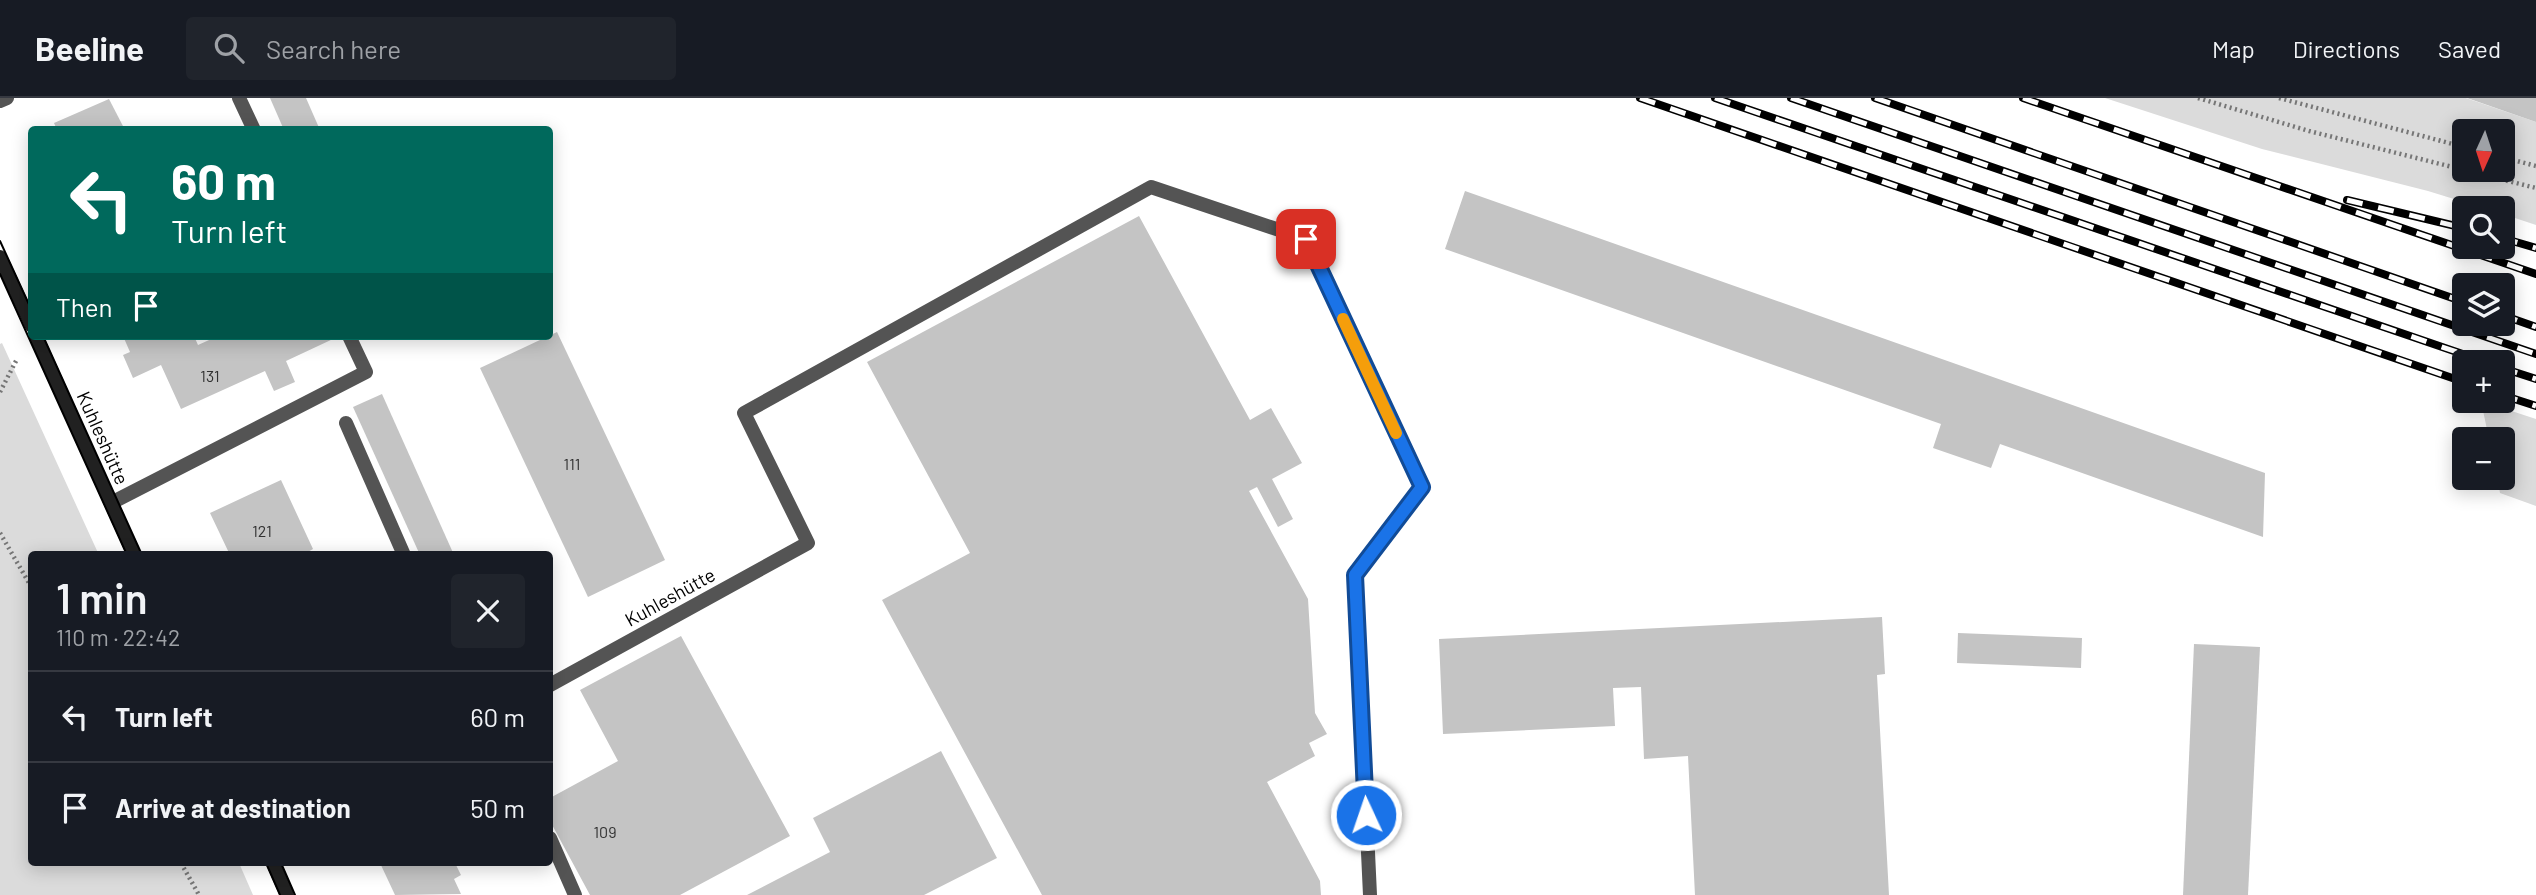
<!DOCTYPE html>
<meta charset="utf-8">
<style>
:root{--surface:#171b24;--page:#20242c;--text:#f1f3f6;--muted:#9ea1a6;--line:#363941}
body{margin:0;font-family:Barlow,sans-serif;background:var(--page);color:var(--text);height:100vh;display:flex;flex-direction:column;font-size:26px;white-space:nowrap}
*{box-sizing:border-box;margin:0}
p{font-size:23px;color:var(--muted)}
.icon{flex:none;width:38px;height:38px;fill:none;stroke:currentColor;stroke-width:2;stroke-linecap:round;stroke-linejoin:round}
.map{position:relative;flex:1;overflow:hidden}
.sheet{position:absolute;left:28px;top:453px;width:525px;height:315px;display:flex;flex-direction:column;background:var(--surface);border-radius:7px;box-shadow:0 4px 18px #0003}
.sheet>*{flex:none}
.top-card{position:absolute;left:28px;top:28px;width:525px;height:214px;border-radius:7px;box-shadow:0 4px 18px #0003;background:#00695c;color:#fff;overflow:hidden}
.needle{width:46px;rotate:183deg}
.fabs{position:absolute;left:2452px;top:21px;display:grid;gap:14px}
.fabs a{display:grid;place-items:center;width:63px;height:63px;border-radius:7px;background:var(--surface);box-shadow:0 4px 18px #0003;font-size:35px}
.pin{position:absolute;display:grid;place-items:center;width:60px;height:60px;color:#fff;margin:-30px;border-radius:14px;box-shadow:0 4px 10px #0006}
.me{position:absolute;width:77px;margin:-38px;rotate:357deg;stroke-linejoin:round;filter:drop-shadow(0 0 5px #0008)}
.turn{display:flex;align-items:center;gap:24px;height:147px;padding:0 28px;font-size:32px}
.turn .icon{width:91px;height:91px;stroke-width:2.5}
.turn b{display:block;font-size:49px;line-height:60px}
.then{display:flex;align-items:center;height:66px;padding:0 28px;background:#0003;gap:14px;font-size:26px}
.round{display:grid;place-items:center;flex:none;width:74px;height:74px;border-radius:7px;background:var(--page)}
.head{display:flex;align-items:center;justify-content:space-between;height:119px;padding:0 28px}
h1{font-size:42px;font-weight:600;line-height:52px}
ul{padding:0;list-style:none}
li{display:flex;align-items:center;gap:21px;height:91px;padding:0 28px;border-top:2px solid var(--line)}
li div{flex:1}
li b{display:block;font-size:26px}
li em{font-style:normal}
header{display:flex;align-items:center;gap:42px;box-sizing:border-box;height:98px;padding:0 35px;background:var(--surface);border-bottom:2px solid var(--line)}
header strong{font-size:33px}
nav{display:flex;gap:38px;margin-inline-start:auto;font-size:24px}
.search{width:490px;height:63px;background:var(--page);display:flex;align-items:center;gap:18px;box-sizing:border-box;padding:0 24px;border-radius:7px;color:var(--muted);font-size:26px}
.map>svg:first-child{display:block}
</style>
<header>
<strong>Beeline</strong>
<div class="search"><svg class="icon" aria-label="search" viewBox="0 0 24 24"><circle cx="10" cy="10" r="6"/><path d="M15 15l6 6"/></svg>Search here</div>
<nav><a>Map</a><a>Directions</a><a>Saved</a></nav>
</header>
<div class="map">
<svg width="2536" height="797" viewBox="0 0 2536 797">
<rect width="100%" height="100%" fill="#fff"/>
<g fill="#dbdbdb" fill-rule="evenodd">
<path d="M2105 0H2466L2536 24V127L2503 116 2502 110H2483L2428 93 2262 51ZM2464 33H2502V72H2464Z"/>
<polygon points="2,245 99,457 32,457 32,765 239,765 253,797 0,797 0,246"/>
<polygon points="2481,303 2536,321 2536,408 2500,395 2497,380 2502,380 2502,341 2489,341"/>
</g>
<g fill="#c4c4c4">
<polygon points="270,0 306,0 320,32 284,32"/>
<polygon points="2467,0 2536,0 2536,24"/>
<polygon points="109,1 125,32 57,32 54,25"/>
<polygon points="1465,93 2265,375 2263,439 2000,346 1991,370 1933,350 1941,326 1445,151"/>
<polygon points="1139,118 1250,322 1271,310 1302,365 1272,381 1293,421 1278,429 1257,389 1249,393 1308,501 1315,615 1327,636 1309,645 1315,658 1267,684 1320,783 1321,797 1042,797 882,502 970,455 867,264"/>
<polygon points="557,234 665,462 588,499 480,270"/>
<polygon points="123,238 194,238 198,247 218,238 332,238 333,241 286,263 295,284 274,293 265,273 181,311 161,267 133,280 123,257 130,254"/>
<polygon points="382,296 454,457 420,457 353,309"/>
<polygon points="281,382 313,451 306,455 307,457 230,457 210,415"/>
<polygon points="1882,519 1885,576 1877,577 1889,797 1695,797 1688,658 1644,661 1641,589 1613,590 1615,628 1443,636 1439,541"/>
<polygon points="1958,535 2082,540 2081,570 1957,565"/>
<polygon points="681,538 790,738 680,797 590,797 550,723 550,700 618,663 580,592"/>
<polygon points="2194,546 2260,549 2248,797 2183,797"/>
<polygon points="941,653 997,760 924,797 747,797 830,754 813,720"/>
<polygon points="380,765 455,765 461,777 454,781 461,796 395,797"/>
</g>
<g fill="none" stroke-linecap="round" stroke-linejoin="round">
<g stroke="#767676" stroke-width="4.5" stroke-dasharray="2 3.5" stroke-linecap="butt">
<polyline points="2198,0 2309,33 2536,90"/>
<polyline points="2279,0 2464,49"/>
<polyline points="2502,59 2536,68"/>
<polyline points="0,294 17,261"/>
<polyline points="0,435 32,490"/>
<polyline points="181,765 199,797"/>
</g>
<g stroke="#545454" stroke-width="14">
<polyline points="239,0 254,32"/>
<polyline points="0,3 7,0"/>
<polyline points="346,325 404,457"/>
<polyline points="111,405 366,274 349,238"/>
<polyline points="550,587 808,445 744,315 1151,89 1306,141 1422,389 1355,476 1370,797"/>
<polyline points="550,740 575,797"/>
</g>
<g stroke="#212121" stroke-width="14">
<polyline points="0,159 32,228"/>
<polyline points="36,238 134,457"/>
<polyline points="273,765 287,797"/>
</g>
<g stroke="#000" stroke-width="2">
<polyline points="0,143 32,213"/>
<polyline points="0,176 127,457"/>
<polyline points="43,238 142,457"/>
<polyline points="266,765 280,797"/>
<polyline points="281,765 295,797"/>
</g>
<g stroke="#000" stroke-width="8">
<g id="rail">
<polyline points="1640,0 2464,284"/>
<polyline points="1715,0 2486,264"/>
<polyline points="1791,0 2536,256"/>
<polyline points="1875,0 2464,204"/>
<polyline points="2023,0 2536,176"/>
<polyline points="2347,102 2464,130"/>
<polyline points="2502,140 2536,150"/>
<polyline points="2502,217 2536,229"/>
<polyline points="2502,270 2536,281"/>
<polyline points="2502,297 2536,308"/>
</g>
</g>
<use href="#rail" stroke="#fff" stroke-width="5" stroke-dasharray="16" stroke-linecap="butt"/>
</g>
<g fill="none" stroke-linecap="round" stroke-linejoin="round">
<g stroke="#114b97" stroke-width="18">
<polyline id="route" points="1306,141 1422,389 1355,477 1366,717"/>
</g>
<use href="#route" stroke="#1a73e8" stroke-width="12"/>
<polyline stroke="#f59e0b" stroke-width="12" points="1343,221 1396,335"/>
</g>
<g text-anchor="middle" stroke-width="5" stroke-linejoin="round" paint-order="stroke">
<g font-size="16" fill="#313131">
<text x="210" y="284">131</text>
<text x="572" y="372">111</text>
<text x="262" y="439">121</text>
<text x="605" y="740">109</text>
</g>
<g font-size="19" fill="#000" stroke="#fff">
<text transform="translate(103 340) rotate(66)" y="7">Kuhleshütte</text>
<text transform="translate(670 499) rotate(-29)" y="7">Kuhleshütte</text>
</g>
</g>
</svg>
<div class="fabs">
<a><svg class="needle" viewBox="-14 -14 28 28"><path d="M0-13l5 13h-10z" fill="#e53935"/><path d="M0 13l5-13h-10z" fill="#9ea1a6"/></svg></a>
<a><svg class="icon" aria-label="search" viewBox="0 0 24 24"><circle cx="10" cy="10" r="6"/><path d="M15 15l6 6"/></svg></a>
<a><svg class="icon" aria-label="layers" viewBox="0 0 24 24"><path d="M12 4l9 5-9 5-9-5zM3 14l9 5 9-5"/></svg></a>
<a>+</a>
<a>−</a>
</div>
<div class="pin" style="left:1306px;top:141px;background:#d93025"><svg class="icon" aria-label="arrive" viewBox="0 0 24 24"><path d="M6 21V4h12l-3 4 3 4H6"/></svg></div>
<svg class="me" style="left:1366px;top:717px" viewBox="-20 -20 40 40"><circle r="17" fill="#1a73e8" stroke="#fff" stroke-width="3"/><path d="M0-11L8 9 0 5-8 9z" fill="#fff"/></svg>
<div class="top-card">
<div class="turn"><svg class="icon" aria-label="left" viewBox="0 0 24 24"><path d="M17 20v-9H6M10 6l-5 5 5 5"/></svg><div><b>60 m</b>Turn left</div></div>
<div class="then">Then<svg class="icon" aria-label="arrive" viewBox="0 0 24 24"><path d="M6 21V4h12l-3 4 3 4H6"/></svg></div>
</div>
<section class="sheet">
<div class="head"><div><h1>1 min</h1><p>110 m · 22:42</p></div><a class="round"><svg class="icon" aria-label="close" viewBox="0 0 24 24"><path d="M6 6l12 12M18 6L6 18"/></svg></a></div>
<ul>
<li><svg class="icon" aria-label="left" viewBox="0 0 24 24"><path d="M17 20v-9H6M10 6l-5 5 5 5"/></svg><div><b>Turn left</b></div><em>60 m</em></li>
<li><svg class="icon" aria-label="arrive" viewBox="0 0 24 24"><path d="M6 21V4h12l-3 4 3 4H6"/></svg><div><b>Arrive at destination</b></div><em>50 m</em></li>
</ul>
</section>
</div>
